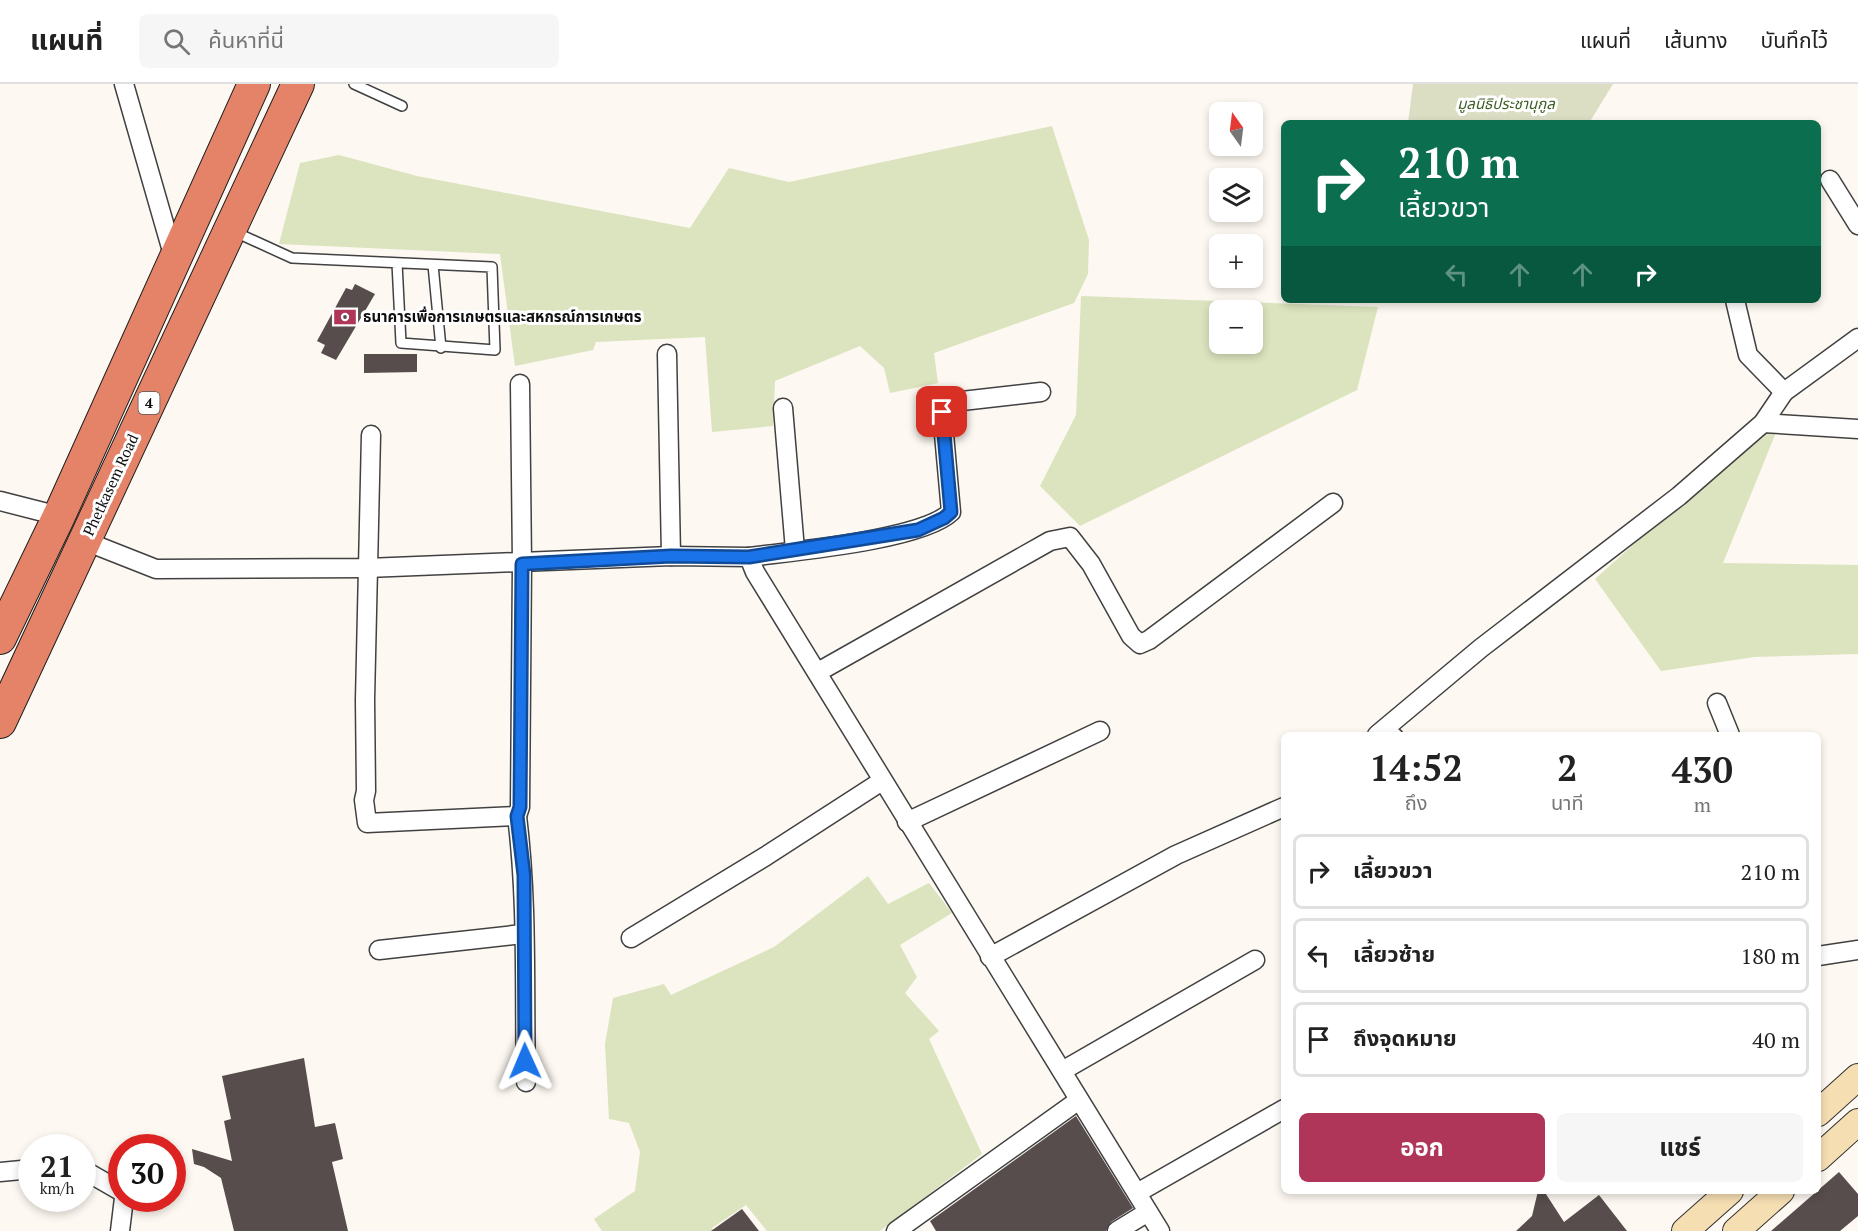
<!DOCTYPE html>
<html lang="th">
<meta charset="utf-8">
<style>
:root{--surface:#fff;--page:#f6f6f6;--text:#222;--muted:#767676;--line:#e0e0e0;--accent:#af3659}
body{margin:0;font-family:"PT Serif","Noto Sans Thai",serif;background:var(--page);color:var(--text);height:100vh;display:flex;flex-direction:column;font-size:22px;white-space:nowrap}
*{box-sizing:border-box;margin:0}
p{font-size:20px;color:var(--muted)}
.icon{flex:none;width:33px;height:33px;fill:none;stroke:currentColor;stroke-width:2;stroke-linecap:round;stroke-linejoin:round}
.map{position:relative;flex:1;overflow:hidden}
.side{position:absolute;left:1281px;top:648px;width:540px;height:462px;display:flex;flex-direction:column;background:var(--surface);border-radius:9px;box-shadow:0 3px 9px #0003}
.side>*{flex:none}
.banner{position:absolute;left:1281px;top:36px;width:540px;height:183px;border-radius:9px;box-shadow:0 3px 9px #0003;background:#0b6e4f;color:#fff;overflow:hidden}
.needle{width:39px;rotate:346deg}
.buttons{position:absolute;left:1209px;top:18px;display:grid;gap:12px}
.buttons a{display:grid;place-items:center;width:54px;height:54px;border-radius:9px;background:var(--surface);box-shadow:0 3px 9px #0003;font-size:30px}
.speed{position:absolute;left:18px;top:1050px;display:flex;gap:12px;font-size:30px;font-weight:700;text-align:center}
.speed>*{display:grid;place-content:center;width:78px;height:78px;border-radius:50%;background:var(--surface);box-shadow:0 3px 9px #0003;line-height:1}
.speed small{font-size:15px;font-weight:400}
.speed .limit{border:9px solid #d22;background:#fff;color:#111}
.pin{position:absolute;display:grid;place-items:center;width:51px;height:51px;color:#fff;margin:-26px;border-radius:12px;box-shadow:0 3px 9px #0006}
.me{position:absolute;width:66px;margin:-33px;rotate:359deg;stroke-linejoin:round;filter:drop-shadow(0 0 4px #0008)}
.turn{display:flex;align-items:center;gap:21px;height:126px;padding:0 18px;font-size:27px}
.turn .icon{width:78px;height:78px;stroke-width:2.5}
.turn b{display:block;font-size:42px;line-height:51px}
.lanes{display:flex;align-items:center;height:57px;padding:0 18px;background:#0003;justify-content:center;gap:30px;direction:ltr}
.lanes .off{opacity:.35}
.eta{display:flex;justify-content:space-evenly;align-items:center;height:102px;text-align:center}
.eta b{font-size:36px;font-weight:700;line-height:42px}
.button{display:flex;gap:12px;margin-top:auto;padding:12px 18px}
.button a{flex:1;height:69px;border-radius:9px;background:var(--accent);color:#fff;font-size:24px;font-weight:700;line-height:69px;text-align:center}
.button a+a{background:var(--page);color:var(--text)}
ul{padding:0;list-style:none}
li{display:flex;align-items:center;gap:18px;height:75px;margin:0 12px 9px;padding:0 6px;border:3px solid var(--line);border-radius:9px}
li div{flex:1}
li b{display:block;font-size:22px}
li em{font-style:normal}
header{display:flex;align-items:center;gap:36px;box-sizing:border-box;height:84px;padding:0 30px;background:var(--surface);border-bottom:2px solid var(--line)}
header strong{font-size:28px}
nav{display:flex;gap:33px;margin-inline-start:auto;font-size:21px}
.search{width:420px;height:54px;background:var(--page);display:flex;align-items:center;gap:15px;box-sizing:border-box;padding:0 21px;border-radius:9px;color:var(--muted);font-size:22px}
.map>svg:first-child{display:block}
</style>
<header>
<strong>แผนที่</strong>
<div class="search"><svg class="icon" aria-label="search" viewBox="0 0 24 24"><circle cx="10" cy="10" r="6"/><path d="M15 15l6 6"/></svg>ค้นหาที่นี่</div>
<nav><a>แผนที่</a><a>เส้นทาง</a><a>บันทึกไว้</a></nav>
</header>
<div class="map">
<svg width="1858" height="1147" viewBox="0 0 1858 1147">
<rect width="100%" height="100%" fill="#fdf8f1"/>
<g fill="#dbe4be" fill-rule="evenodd">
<polygon points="1052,42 1089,156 1088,190 1074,219 934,269 938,299 890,309 884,284 860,262 775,297 773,342 712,348 705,253 596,258 593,266 515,282 500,170 279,160 300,79 339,71 417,92 690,144 729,84 789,98"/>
<path d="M1081 212 1378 223 1357 306 1080 442 1040 402 1076 331ZM1252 226V260H1220V226Z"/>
<polygon points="1762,345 1777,346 1723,479 1858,481 1858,570 1754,573 1661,587 1595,495"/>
<polygon points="868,792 888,820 929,799 952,829 900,861 917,893 905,909 939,947 929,955 982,1070 880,1147 767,1147 746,1121 712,1144 714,1147 602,1147 594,1135 635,1107 640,1068 629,1039 609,1035 605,960 613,914 664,900 671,911 774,863"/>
</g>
<polygon fill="#dcdec4" points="1413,0 1613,0 1589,39 1408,39"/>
<g fill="#564d4c">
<polygon points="355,200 375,210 336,276 321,269 325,261 317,257 346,204 352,206"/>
<polygon points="364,270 417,270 417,288 364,289"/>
<polygon points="304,974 315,1043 335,1039 343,1075 332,1078 348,1147 234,1147 221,1094 204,1083 194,1080 192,1065 232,1077 224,1037 231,1035 222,992"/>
<polygon points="1076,1032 1133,1124 1111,1138 1106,1147 936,1147 930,1137"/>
<polygon points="1839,1088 1858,1110 1858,1132 1840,1147 1771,1147"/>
<polygon points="1538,1107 1544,1107 1564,1138 1599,1111 1627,1147 1516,1147 1532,1132"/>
<polygon points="742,1125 759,1147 711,1147"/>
</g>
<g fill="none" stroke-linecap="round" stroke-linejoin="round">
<g stroke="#414141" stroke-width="12">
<g id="lane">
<polyline points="354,0 402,22"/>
<polyline points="235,148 292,174 492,183 495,266 401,259 397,179"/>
<polyline points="433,181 441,264"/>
<polyline points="1388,642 1398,651"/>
</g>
</g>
<g stroke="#414141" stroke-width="21">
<g id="street">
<polyline points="124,0 174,174"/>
<polyline points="1830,96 1858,141"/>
<polyline points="1735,216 1748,271 1784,308"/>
<polyline points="667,270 671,472"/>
<path d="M520 300 522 480 520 723 517 732C528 820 524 910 526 998"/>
<polyline points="783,324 795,466"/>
<polyline points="1763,339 1858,345"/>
<polyline points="371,351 365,616 366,707 364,716 367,739 517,732"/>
<polyline points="0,417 59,432"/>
<polyline points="85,457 156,485 367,484 671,472 749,473 755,488 1160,1147"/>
<path d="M749 473C794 467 922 456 951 428L942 328 962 317 1041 308"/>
<polyline points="818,588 1050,457 1070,453 1091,480 1131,552 1140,560 1149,556 1333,419"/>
<polyline points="1717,619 1730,651"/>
<polyline points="1377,651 1481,564 1679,412 1763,339 1784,308 1858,254"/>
<polyline points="907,738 1100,647"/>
<polyline points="631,854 766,772 882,697"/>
<polyline points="379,866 523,850"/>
<polyline points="1818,872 1858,866"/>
<polyline points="990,873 1176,771 1284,723"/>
<polyline points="1062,987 1255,876"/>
<polyline points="82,1085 122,1108"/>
<polyline points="0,1088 32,1085"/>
<polyline points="1137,1109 1284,1025"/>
<polyline points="120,1147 124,1114"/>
<polyline points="896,1147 1079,1016"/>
<polyline points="1117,1147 1148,1128"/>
</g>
</g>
<g stroke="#303030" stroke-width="28">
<g id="secondary">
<polyline points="1818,1029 1858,993"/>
<polyline points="1818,1074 1858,1038"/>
<polyline points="1685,1147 1730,1107"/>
<polyline points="1736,1147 1781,1107"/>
</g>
</g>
<g stroke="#1f1f1f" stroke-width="34">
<g id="highway">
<polyline points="0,554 59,432 254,0"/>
<polyline points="0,638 298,0"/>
</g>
</g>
<use href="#lane" stroke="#fff" stroke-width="9"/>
<use href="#street" stroke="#fff" stroke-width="18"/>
<use href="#secondary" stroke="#f6deb3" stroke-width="26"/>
<use href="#highway" stroke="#e48368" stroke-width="32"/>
</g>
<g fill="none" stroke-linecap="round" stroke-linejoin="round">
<g stroke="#114b97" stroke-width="15">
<polyline id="route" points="525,977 524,791 517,732 520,723 522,480 671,472 749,473 918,446 944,434 951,428 942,328"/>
</g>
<use href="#route" stroke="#1a73e8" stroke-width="10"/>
</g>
<defs>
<g id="bank-bare" transform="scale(1.8)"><path d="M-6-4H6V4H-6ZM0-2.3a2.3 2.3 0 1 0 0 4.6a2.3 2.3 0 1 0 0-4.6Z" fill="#af3659" stroke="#fff" stroke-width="2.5" paint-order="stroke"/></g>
</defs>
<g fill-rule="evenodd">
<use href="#bank-bare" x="345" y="233"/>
</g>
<g text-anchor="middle" stroke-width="6" stroke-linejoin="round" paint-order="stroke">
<rect fill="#fff" stroke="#565656" stroke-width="1.5" x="138.5" y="308" width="21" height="22" rx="4.5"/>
<g font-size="14" font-weight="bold" fill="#0e0e0e">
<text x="149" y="324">4</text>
</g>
<g font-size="15" font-style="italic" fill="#3f5f26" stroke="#fff">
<text x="1506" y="25">มูลนิธิประชานุกูล</text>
</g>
<g font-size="15" font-weight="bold" fill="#0e0e0e" stroke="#fff" text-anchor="start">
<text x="363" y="238">ธนาคารเพื่อการเกษตรและสหกรณ์การเกษตร</text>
</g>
<g font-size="15" fill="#0e0e0e" stroke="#fff">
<text transform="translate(111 401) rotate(-65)" y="5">Phetkasem Road</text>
</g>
</g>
</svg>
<div class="buttons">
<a><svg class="needle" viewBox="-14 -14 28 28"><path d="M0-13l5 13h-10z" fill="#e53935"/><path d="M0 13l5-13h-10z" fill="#767676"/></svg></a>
<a><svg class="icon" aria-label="layers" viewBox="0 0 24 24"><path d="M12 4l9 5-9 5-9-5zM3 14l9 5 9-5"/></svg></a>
<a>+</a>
<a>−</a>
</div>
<div class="speed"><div>21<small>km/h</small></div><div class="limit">30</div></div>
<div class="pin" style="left:942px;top:328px;background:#d93025"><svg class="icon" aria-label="arrive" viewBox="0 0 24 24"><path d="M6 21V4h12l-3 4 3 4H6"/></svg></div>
<svg class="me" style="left:525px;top:977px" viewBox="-20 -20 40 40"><path d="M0-17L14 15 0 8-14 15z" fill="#1a73e8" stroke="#fff" stroke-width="4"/></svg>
<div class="banner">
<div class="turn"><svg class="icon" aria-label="right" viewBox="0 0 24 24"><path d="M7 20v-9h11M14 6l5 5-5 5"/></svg><div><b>210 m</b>เลี้ยวขวา</div></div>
<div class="lanes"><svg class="icon off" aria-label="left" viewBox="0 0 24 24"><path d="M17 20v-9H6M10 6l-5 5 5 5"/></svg><svg class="icon off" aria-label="ahead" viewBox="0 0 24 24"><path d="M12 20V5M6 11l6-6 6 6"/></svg><svg class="icon off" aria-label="ahead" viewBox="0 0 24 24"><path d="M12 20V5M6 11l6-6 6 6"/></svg><svg class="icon" aria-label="right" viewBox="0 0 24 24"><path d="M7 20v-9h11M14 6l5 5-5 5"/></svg></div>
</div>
<section class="side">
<div class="eta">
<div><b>14:52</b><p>ถึง</p></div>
<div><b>2</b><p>นาที</p></div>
<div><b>430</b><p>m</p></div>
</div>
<ul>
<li><svg class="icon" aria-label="right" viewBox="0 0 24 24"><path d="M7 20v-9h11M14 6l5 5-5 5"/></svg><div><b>เลี้ยวขวา</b></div><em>210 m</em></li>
<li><svg class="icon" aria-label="left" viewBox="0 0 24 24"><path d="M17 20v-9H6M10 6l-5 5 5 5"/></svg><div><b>เลี้ยวซ้าย</b></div><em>180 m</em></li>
<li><svg class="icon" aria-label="arrive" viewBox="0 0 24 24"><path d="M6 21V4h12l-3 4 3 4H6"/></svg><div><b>ถึงจุดหมาย</b></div><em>40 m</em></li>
</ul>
<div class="button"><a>ออก</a><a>แชร์</a></div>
</section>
</div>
